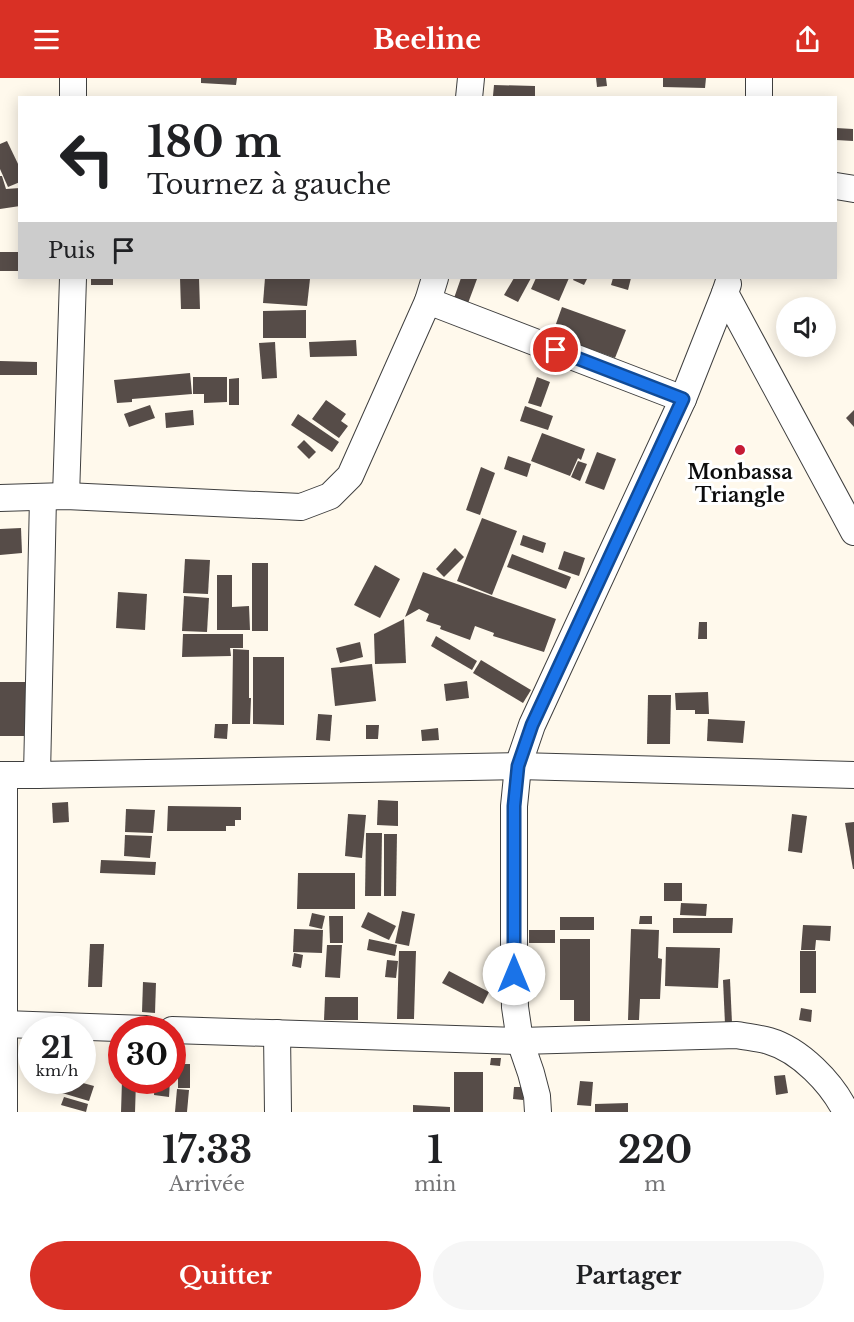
<!DOCTYPE html>
<html lang="fr">
<meta charset="utf-8">
<style>
:root{--surface:#fff;--page:#f6f6f6;--text:#202124;--muted:#757577;--accent:#d93025}
body{margin:0;font-family:"Libre Baskerville",serif;background:var(--page);color:var(--text);height:100vh;display:flex;flex-direction:column;font-size:22px;white-space:nowrap}
*{box-sizing:border-box;margin:0}
p{font-size:20px;color:var(--muted)}
.icon{flex:none;width:33px;height:33px;fill:none;stroke:currentColor;stroke-width:2;stroke-linecap:round;stroke-linejoin:round}
.map{position:relative;height:1034px;overflow:hidden}
.details{display:flex;flex-direction:column;background:var(--surface);flex:1}
.details>*{flex:none}
.guide{position:absolute;left:18px;top:18px;width:819px;height:183px;border-radius:0px;box-shadow:0 3px 15px #0003;background:#fff;color:var(--text);overflow:hidden}
.tools{position:absolute;left:776px;top:219px;display:grid;gap:12px}
.tools a{display:grid;place-items:center;width:60px;height:60px;border-radius:50%;background:var(--surface);box-shadow:0 3px 15px #0003;font-size:30px}
.speed{position:absolute;left:18px;top:938px;display:flex;gap:12px;font-size:30px;font-weight:700;text-align:center}
.speed>*{display:grid;place-content:center;width:78px;height:78px;border-radius:50%;background:var(--surface);box-shadow:0 3px 15px #0003;line-height:1}
.speed small{font-size:15px;font-weight:400}
.speed .limit{border:9px solid #d22;background:#fff;color:#111}
.pin{position:absolute;display:grid;place-items:center;width:51px;height:51px;color:#fff;margin:-26px;border:3px solid #fff;border-radius:50%;box-shadow:0 2px 6px #0007}
.me{position:absolute;width:66px;margin:-33px;rotate:0deg;stroke-linejoin:round;filter:drop-shadow(0 0 4px #0008)}
.turn{display:flex;align-items:center;gap:21px;height:126px;padding:0 30px;font-size:27px}
.turn .icon{width:78px;height:78px;stroke-width:2.5}
.turn b{display:block;font-size:42px;line-height:51px}
.then{display:flex;align-items:center;height:57px;padding:0 30px;background:#0003;gap:12px;font-size:22px}
.eta{display:flex;justify-content:space-evenly;align-items:center;height:102px;text-align:center}
.eta b{font-size:36px;font-weight:800;line-height:42px}
.action{display:flex;gap:12px;margin-top:auto;padding:12px 30px}
.action a{flex:1;height:69px;border-radius:36px;background:var(--accent);color:#fff;font-size:24px;font-weight:800;line-height:69px;text-align:center}
.action a+a{background:var(--page);color:var(--text)}
header{display:flex;justify-content:space-between;align-items:center;height:78px;padding:0 30px;background:var(--accent);color:#fff;font-size:27px;font-weight:800}
.map>svg:first-child{display:block}
</style>
<header><svg class="icon" aria-label="menu" viewBox="0 0 24 24"><path d="M4 6h16M4 12h16M4 18h16"/></svg>Beeline<svg class="icon" aria-label="share" viewBox="0 0 24 24"><path d="M12 15V3M7 8l5-5 5 5M5 13v7h14v-7"/></svg></header>
<div class="map">
<svg width="854" height="1034" viewBox="0 0 854 1034">
<rect width="100%" height="100%" fill="#fff9ec"/>
<g fill="#564c48">
<polygon points="201,0 237,0 236,7 201,5"/>
<polygon points="596,0 606,0 607,8 597,9"/>
<polygon points="663,0 706,0 705,10 663,9"/>
<polygon points="494,7 535,8 535,20 493,18"/>
<polygon points="836,50 853,51 853,63 836,62"/>
<polygon points="7,63 20,90 20,104 8,109 0,91 0,66"/>
<polygon points="0,98 2,98 6,111 20,110 20,128 0,131"/>
<rect x="0" y="174" width="20" height="19"/>
<rect x="91" y="200" width="22" height="7"/>
<polygon points="180,200 199,200 200,231 181,231"/>
<polygon points="265,200 310,201 307,228 263,225"/>
<polygon points="461,200 477,201 467,228 453,223"/>
<polygon points="514,200 531,200 518,224 504,217"/>
<polygon points="536,200 569,200 559,223 531,211"/>
<polygon points="574,200 583,200 587,201 584,207 573,202"/>
<polygon points="613,200 631,200 628,212 611,207"/>
<polygon points="562,229 626,252 615,280 552,257"/>
<polygon points="306,232 306,260 263,260 263,233"/>
<polygon points="356,262 357,278 310,279 309,264"/>
<polygon points="275,264 277,300 262,301 259,265"/>
<polygon points="0,283 37,284 37,297 0,297"/>
<polygon points="190,295 192,316 132,321 132,324 117,325 114,302"/>
<polygon points="193,299 227,299 227,324 204,325 204,316 193,316"/>
<polygon points="537,299 550,304 541,329 528,325"/>
<polygon points="239,300 239,327 229,327 229,301"/>
<polygon points="326,322 346,336 341,343 348,348 339,360 312,341"/>
<polygon points="150,327 155,340 129,349 124,336"/>
<polygon points="525,328 553,338 548,352 520,343"/>
<polygon points="193,332 194,347 166,350 165,335"/>
<polygon points="854,332 854,349 846,340"/>
<polygon points="298,336 339,364 332,374 291,347"/>
<polygon points="542,355 585,371 581,382 578,380 570,398 531,383"/>
<polygon points="304,362 316,374 309,381 297,369"/>
<polygon points="597,374 616,381 604,412 585,405"/>
<polygon points="508,378 531,386 527,399 504,391"/>
<polygon points="578,383 587,386 580,403 571,399"/>
<polygon points="481,389 495,395 480,437 466,432"/>
<polygon points="482,440 517,453 492,517 457,503"/>
<polygon points="21,450 22,475 0,477 0,451"/>
<polygon points="523,457 546,465 543,475 520,467"/>
<polygon points="455,470 464,479 444,499 436,491"/>
<polygon points="564,473 585,480 579,498 558,491"/>
<polygon points="512,476 571,499 566,511 507,489"/>
<polygon points="185,481 210,482 208,516 183,515"/>
<rect x="252" y="485" width="16" height="68"/>
<polygon points="375,487 400,501 380,540 354,527"/>
<polygon points="423,494 556,541 544,574 493,558 494,555 475,548 470,562 440,551 441,548 426,543 429,536 419,531 405,539"/>
<polygon points="217,497 232,497 232,529 249,528 250,552 217,552"/>
<polygon points="118,514 147,516 145,552 116,550"/>
<polygon points="184,518 209,520 207,554 182,553"/>
<polygon points="404,541 406,585 375,586 374,556"/>
<polygon points="699,544 707,544 707,561 698,561"/>
<polygon points="183,556 243,556 243,570 230,570 231,578 182,579"/>
<polygon points="436,558 477,583 472,592 431,568"/>
<polygon points="360,564 363,579 340,585 336,570"/>
<polygon points="233,571 249,572 249,620 251,620 250,646 232,646"/>
<polygon points="253,579 284,579 284,647 253,646"/>
<polygon points="481,582 531,612 523,625 473,595"/>
<polygon points="372,586 376,623 335,628 331,590"/>
<polygon points="467,603 469,620 446,623 444,606"/>
<polygon points="0,604 27,604 25,658 0,658"/>
<polygon points="708,614 709,636 695,636 695,632 676,632 675,615"/>
<polygon points="648,617 671,617 670,666 647,666"/>
<polygon points="318,636 332,637 330,663 316,662"/>
<polygon points="708,641 745,643 743,665 707,663"/>
<polygon points="215,646 228,646 227,661 214,660"/>
<polygon points="366,647 379,647 378,661 366,661"/>
<polygon points="438,650 439,662 422,663 421,652"/>
<polygon points="378,722 398,723 398,748 377,747"/>
<polygon points="68,724 69,744 53,745 52,725"/>
<polygon points="168,728 241,729 241,742 235,742 235,748 226,748 226,753 167,753"/>
<polygon points="126,731 155,732 153,755 125,754"/>
<polygon points="348,736 366,737 362,780 345,778"/>
<polygon points="792,736 807,738 802,775 788,773"/>
<polygon points="854,744 854,791 853,791 845,745"/>
<polygon points="366,755 382,755 381,818 365,818"/>
<polygon points="384,756 397,756 396,818 384,818"/>
<polygon points="125,757 152,758 150,780 124,778"/>
<polygon points="101,782 156,784 155,797 100,795"/>
<polygon points="298,795 355,795 355,831 297,831"/>
<rect x="664" y="805" width="18" height="18"/>
<polygon points="681,825 707,826 706,838 680,837"/>
<polygon points="402,833 415,836 409,868 395,865"/>
<polygon points="368,834 396,848 389,862 361,849"/>
<polygon points="312,835 325,838 322,851 309,848"/>
<polygon points="329,838 343,838 343,865 330,865"/>
<polygon points="640,838 652,838 652,846 639,846"/>
<rect x="560" y="839" width="34" height="13"/>
<polygon points="673,840 733,840 732,855 673,855"/>
<polygon points="803,847 831,848 830,863 816,862 815,872 801,872"/>
<polygon points="294,851 323,852 322,875 293,874"/>
<polygon points="631,851 659,852 658,880 662,881 660,921 640,921 639,942 628,942"/>
<rect x="529" y="852" width="26" height="13"/>
<polygon points="369,861 397,867 395,878 367,872"/>
<polygon points="560,861 590,861 590,943 574,943 574,922 560,922"/>
<polygon points="90,866 104,866 102,909 88,909"/>
<polygon points="327,867 342,867 340,900 325,899"/>
<polygon points="666,869 720,870 718,910 665,908"/>
<polygon points="399,873 416,873 414,941 397,941"/>
<rect x="800" y="873" width="16" height="42"/>
<polygon points="294,875 303,877 301,890 292,888"/>
<polygon points="387,882 398,883 396,900 385,899"/>
<polygon points="449,893 489,914 483,926 442,905"/>
<polygon points="730,901 732,945 725,946 723,902"/>
<polygon points="143,904 156,905 155,935 142,934"/>
<polygon points="325,919 358,919 358,942 324,942"/>
<polygon points="801,930 812,932 811,944 799,942"/>
<polygon points="491,980 501,980 500,988 490,987"/>
<rect x="178" y="986" width="12" height="24"/>
<rect x="454" y="994" width="29" height="40"/>
<polygon points="785,997 788,1015 776,1017 774,998"/>
<polygon points="56,1002 72,1002 94,1008 89,1023 52,1012"/>
<polygon points="122,1002 136,1002 135,1034 121,1034"/>
<polygon points="155,1002 170,1002 169,1019 154,1017"/>
<polygon points="580,1003 593,1004 591,1028 577,1027"/>
<polygon points="514,1009 524,1009 523,1022 513,1021"/>
<polygon points="177,1011 189,1012 187,1034 175,1034"/>
<polygon points="64,1019 88,1026 86,1034 61,1027"/>
<polygon points="628,1025 628,1034 595,1034 595,1026"/>
<polygon points="413,1027 450,1029 450,1034 413,1034"/>
</g>
<g fill="none" stroke-linecap="round" stroke-linejoin="round">
<g stroke="#3f3f3f" stroke-width="28">
<g id="street">
<polyline points="73,0 73,20"/>
<polyline points="469,20 471,0"/>
<polyline points="759,20 759,0"/>
<polyline points="836,108 854,111"/>
<polyline points="728,206 725,215 854,454"/>
<polyline points="428,223 683,321"/>
<polyline points="66,418 73,200"/>
<polyline points="0,420 66,418 301,429 330,418 350,398 428,223 435,200"/>
<polyline points="0,697 37,697 518,688 854,697"/>
<polyline points="4,697 4,1034"/>
<polyline points="37,697 43,419"/>
<polyline points="4,946 146,951"/>
<path d="M172 952 520 963 737 957C747 959 759 960 769 963 800 972 832 1005 846 1034"/>
<polyline points="277,955 278,1034"/>
<polyline points="538,1034 537,1018 531,995 520,963 515,929 514,879 514,728 518,688 532,647 683,321 725,215"/>
</g>
</g>
<use href="#street" stroke="#fff" stroke-width="26"/>
</g>
<g fill="none" stroke-linecap="round" stroke-linejoin="round">
<g stroke="#114b97" stroke-width="15">
<polyline id="route" points="514,896 514,728 518,688 532,647 683,321 556,272"/>
</g>
<use href="#route" stroke="#1a73e8" stroke-width="10"/>
</g>
<circle fill="#c61b35" stroke="#fff" stroke-width="2" cx="740" cy="372" r="6"/>
<g text-anchor="middle" stroke-width="6" stroke-linejoin="round" paint-order="stroke">
<g font-size="20" font-weight="bold" fill="#0c0c0c" stroke="#fff">
<text x="740" y="401">Monbassa<tspan x="740" dy="23">Triangle</tspan></text>
</g>
</g>
</svg>
<div class="tools">
<a><svg class="icon" aria-label="sound" viewBox="0 0 24 24"><path d="M4 9h4l5-4v14l-5-4H4zM17 9q2 3 0 6"/></svg></a>
</div>
<div class="speed"><div>21<small>km/h</small></div><div class="limit">30</div></div>
<div class="pin" style="left:556px;top:272px;background:#d93025"><svg class="icon" aria-label="arrive" viewBox="0 0 24 24"><path d="M6 21V4h12l-3 4 3 4H6"/></svg></div>
<svg class="me" style="left:514px;top:896px" viewBox="-20 -20 40 40"><circle r="19" fill="#fff"/><path d="M0-13L10 11 0 6-10 11z" fill="#1a73e8"/></svg>
<div class="guide">
<div class="turn"><svg class="icon" aria-label="left" viewBox="0 0 24 24"><path d="M17 20v-9H6M10 6l-5 5 5 5"/></svg><div><b>180 m</b>Tournez à gauche</div></div>
<div class="then">Puis<svg class="icon" aria-label="arrive" viewBox="0 0 24 24"><path d="M6 21V4h12l-3 4 3 4H6"/></svg></div>
</div>
</div>
<section class="details">
<div class="eta">
<div><b>17:33</b><p>Arrivée</p></div>
<div><b>1</b><p>min</p></div>
<div><b>220</b><p>m</p></div>
</div>
<div class="action"><a>Quitter</a><a>Partager</a></div>
</section>
